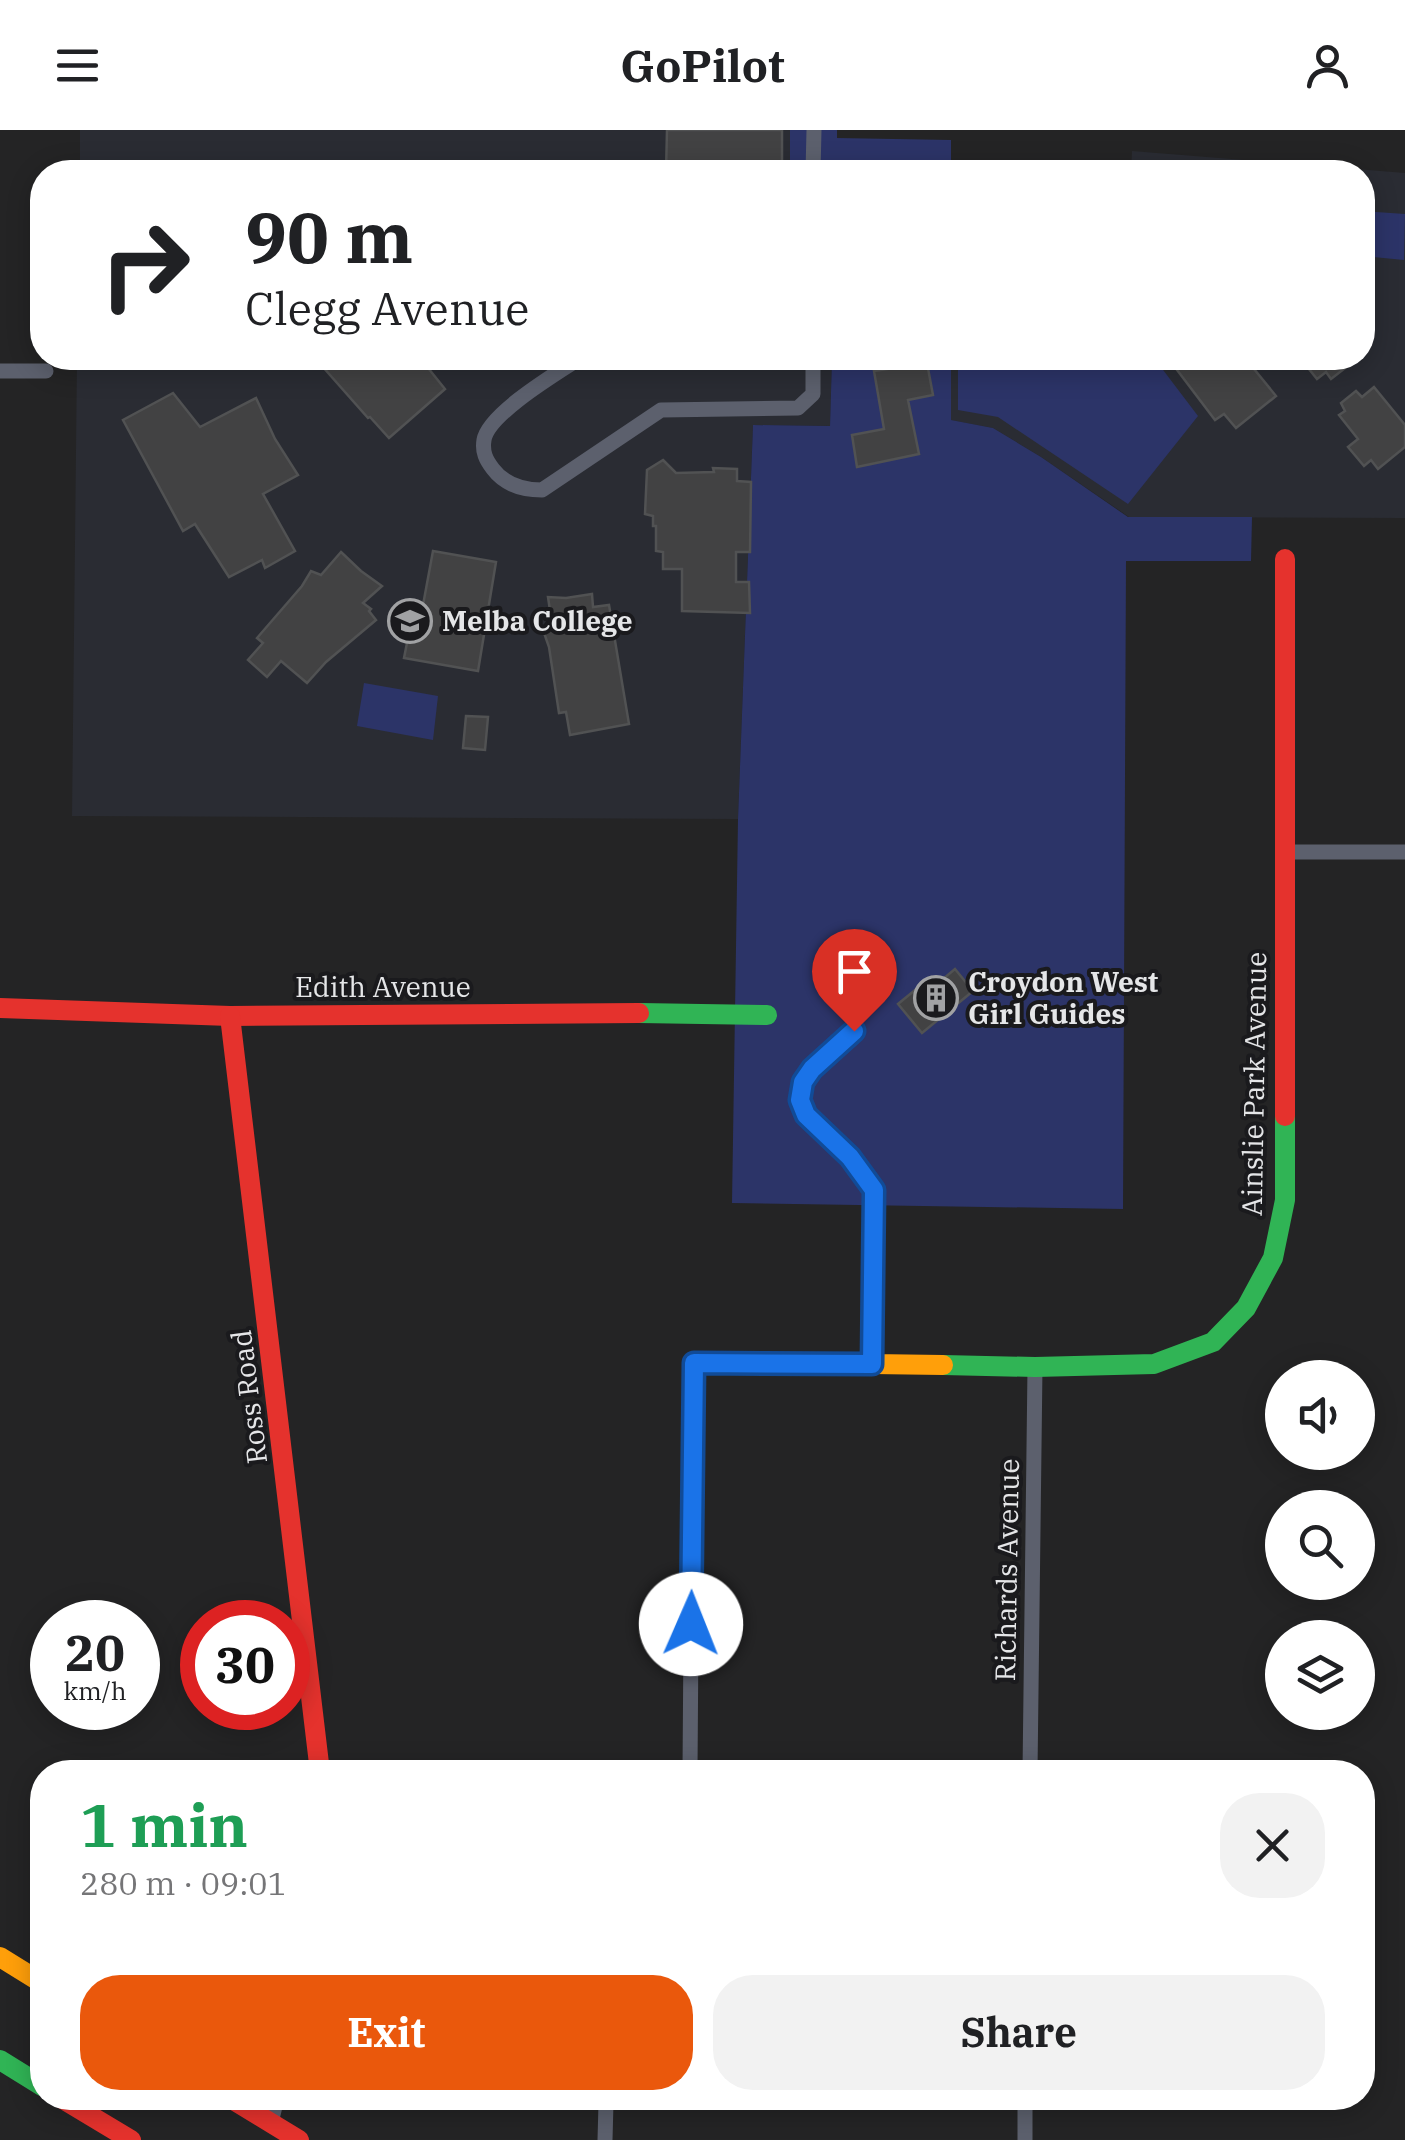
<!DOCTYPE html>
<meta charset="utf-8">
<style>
:root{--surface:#fff;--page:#f2f2f2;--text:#202124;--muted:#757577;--accent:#ea580c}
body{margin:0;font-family:"IBM Plex Serif",serif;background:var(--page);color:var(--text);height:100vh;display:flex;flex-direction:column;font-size:38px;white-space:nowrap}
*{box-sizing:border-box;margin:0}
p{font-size:32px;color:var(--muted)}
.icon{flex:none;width:55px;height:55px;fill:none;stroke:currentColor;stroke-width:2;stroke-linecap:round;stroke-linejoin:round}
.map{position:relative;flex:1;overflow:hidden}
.details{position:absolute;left:30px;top:1630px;width:1345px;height:350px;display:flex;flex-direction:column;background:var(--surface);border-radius:40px;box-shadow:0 5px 25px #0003}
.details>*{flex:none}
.guide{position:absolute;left:30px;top:30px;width:1345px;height:210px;border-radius:40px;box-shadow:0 5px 25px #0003;background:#fff;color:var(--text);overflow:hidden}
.fabs{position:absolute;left:1265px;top:1230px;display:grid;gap:20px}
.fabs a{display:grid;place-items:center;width:110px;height:110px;border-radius:50%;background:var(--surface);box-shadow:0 5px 25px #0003;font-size:50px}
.speed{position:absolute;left:30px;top:1470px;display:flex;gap:20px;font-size:50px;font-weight:700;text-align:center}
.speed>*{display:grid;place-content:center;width:130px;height:130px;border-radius:50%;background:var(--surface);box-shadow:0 5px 25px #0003;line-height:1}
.speed small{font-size:25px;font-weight:400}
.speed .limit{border:15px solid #d22;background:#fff;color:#111}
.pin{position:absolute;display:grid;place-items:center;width:85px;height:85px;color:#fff;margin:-102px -42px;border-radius:50% 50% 50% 0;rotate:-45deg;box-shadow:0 0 10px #0007}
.pin .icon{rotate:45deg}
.me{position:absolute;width:110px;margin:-55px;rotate:1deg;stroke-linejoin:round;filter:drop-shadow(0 0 8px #0008)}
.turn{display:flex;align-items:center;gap:35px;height:210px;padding:0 50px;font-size:45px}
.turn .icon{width:130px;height:130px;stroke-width:2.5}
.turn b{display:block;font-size:70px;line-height:85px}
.round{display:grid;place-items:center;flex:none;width:105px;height:105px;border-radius:40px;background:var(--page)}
.headline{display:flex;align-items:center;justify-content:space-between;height:170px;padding:0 50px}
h1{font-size:60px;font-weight:700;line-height:75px;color:#1e9e55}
.action{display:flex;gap:20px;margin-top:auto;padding:20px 50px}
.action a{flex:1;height:115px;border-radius:40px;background:var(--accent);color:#fff;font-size:40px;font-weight:700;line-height:115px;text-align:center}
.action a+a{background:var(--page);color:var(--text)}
header{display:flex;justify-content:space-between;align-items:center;height:130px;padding:0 50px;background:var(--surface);font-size:45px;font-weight:700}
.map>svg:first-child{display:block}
</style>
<header><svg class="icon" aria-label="menu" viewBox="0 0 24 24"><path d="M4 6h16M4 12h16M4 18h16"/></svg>GoPilot<svg class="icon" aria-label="person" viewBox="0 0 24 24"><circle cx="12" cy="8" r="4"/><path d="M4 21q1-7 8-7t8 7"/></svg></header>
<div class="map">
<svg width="1405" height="2010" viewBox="0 0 1405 2010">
<rect width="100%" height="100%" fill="#242425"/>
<g fill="#2a2c33">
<rect x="80" y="0" width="710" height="42"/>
<polygon points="1132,21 1405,43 1405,388 1129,387 1041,327 993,298 950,290 951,228 1362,228 1362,42 1131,42"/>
<polygon points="77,228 832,228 830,296 753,295 738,689 72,686"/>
</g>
<g fill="#2c3468">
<polygon points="790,0 837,0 837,8 951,10 951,42 790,42"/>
<polygon points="1362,81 1405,84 1404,130 1363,126"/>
<polygon points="832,228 951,228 951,290 993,298 1041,327 1128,387 1252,387 1251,431 1126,431 1123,1079 732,1073 738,689 753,295 830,296"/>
<polygon points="958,228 1154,228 1198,286 1128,374 998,287 958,280"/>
<polygon points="364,553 438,566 433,610 357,596"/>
</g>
<g fill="#424243" stroke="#515253" stroke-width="2.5">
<polygon points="667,0 782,0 782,42 666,42"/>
<polygon points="315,228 420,228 445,259 389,308 370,287 368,288"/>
<polygon points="1168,228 1245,228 1276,266 1236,298 1224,284 1215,290"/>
<polygon points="1300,228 1358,228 1331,249 1326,242 1317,249"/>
<polygon points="927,233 933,265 908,270 919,324 857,337 852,305 884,299 874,241"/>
<polygon points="1374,257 1405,295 1405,317 1378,339 1371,330 1364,336 1348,317 1358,309 1339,285 1345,281 1341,273 1356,261 1362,267"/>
<polygon points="173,263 200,297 256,268 275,309 298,345 263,364 295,421 265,438 262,430 229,447 195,394 183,401 123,290"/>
<polygon points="663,330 676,343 714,342 713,338 737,339 737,351 751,352 750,422 736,422 736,452 749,452 750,483 682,481 682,439 663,439 663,422 656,421 656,396 653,396 653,386 645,384 647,340"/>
<polygon points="433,421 496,432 478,541 404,528 412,488 421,486"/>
<polygon points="341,422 361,441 382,456 363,473 371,479 369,481 376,490 326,532 307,553 281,531 267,547 248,530 263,513 257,508 302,456 311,441 321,445"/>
<polygon points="592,464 593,477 609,475 629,594 570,605 566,582 559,583 549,517 542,497 552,494 548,467 566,468"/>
<polygon points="466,586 488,587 485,620 463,618"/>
<polygon points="955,839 973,861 922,903 898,874 931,847 937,854"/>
</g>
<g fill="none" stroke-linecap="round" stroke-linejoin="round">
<g stroke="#5c606d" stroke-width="15">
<polyline points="813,42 814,0"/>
<path d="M580 228C557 243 488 284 484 310 482 322 486 330 493 339 505 355 523 360 542 360L661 280 798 278 813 264V228"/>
<polyline points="0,241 46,241"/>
<polyline points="1285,722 1405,722"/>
<polyline points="690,1642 693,1233 872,1234"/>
<polyline points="1030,1642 1035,1237"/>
<polyline points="271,1993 277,1968"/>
<polyline points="605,2010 606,1973 608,1968"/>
<polyline points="1025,2010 1025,1968"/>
</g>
<g stroke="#30b455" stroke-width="20">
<polyline points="639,883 767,885"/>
<polyline points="943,1235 1035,1237 1154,1234 1213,1212 1246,1178 1273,1128 1285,1070 1285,986"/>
<polyline points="0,1930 42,1956"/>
</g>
<g stroke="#ff9f0a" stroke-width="20">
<polyline points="854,901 812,939 803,952 800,969 806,985 820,1001 851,1027 874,1060 872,1234 943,1235"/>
<polyline points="0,1827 42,1853"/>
</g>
<g stroke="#e5322d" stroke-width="20">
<polyline points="1285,429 1285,986"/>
<polyline points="0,878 230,886 639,883"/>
<polyline points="230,886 320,1642"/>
<polyline points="61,1968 131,2010"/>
<polyline points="230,1968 299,2010"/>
</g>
</g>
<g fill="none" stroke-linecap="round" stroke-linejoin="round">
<g stroke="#114b97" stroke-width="25">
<polyline id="route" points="691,1494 694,1233 872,1234 874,1060 850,1027 806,985 800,970 803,952 812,939 854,901"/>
</g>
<use href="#route" stroke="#1a73e8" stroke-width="18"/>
</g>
<defs>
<g id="school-ring" transform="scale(2.25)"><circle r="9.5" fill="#1a1a1d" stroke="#a1a2a4" stroke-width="1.5"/><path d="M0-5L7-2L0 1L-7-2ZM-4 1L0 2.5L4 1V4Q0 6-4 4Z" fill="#a1a2a4"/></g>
<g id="building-ring" transform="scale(2.25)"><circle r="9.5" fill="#1a1a1d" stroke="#a1a2a4" stroke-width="1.5"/><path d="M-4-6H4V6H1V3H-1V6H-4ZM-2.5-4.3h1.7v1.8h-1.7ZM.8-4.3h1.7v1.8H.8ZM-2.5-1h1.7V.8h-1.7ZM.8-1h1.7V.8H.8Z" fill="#a1a2a4"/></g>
</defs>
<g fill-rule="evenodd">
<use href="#school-ring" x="410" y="491"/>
<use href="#building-ring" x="936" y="868"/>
</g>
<g text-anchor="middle" stroke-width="8" stroke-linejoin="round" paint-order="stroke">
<g font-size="28" font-weight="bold" fill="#e5e6e8" stroke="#1a1a1d" text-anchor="start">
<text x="442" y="501">Melba College</text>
<text x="968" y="862">Croydon West<tspan x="968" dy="32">Girl Guides</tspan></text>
</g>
<g font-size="28" fill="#e5e6e8" stroke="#1a1a1d">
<text x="383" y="867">Edith Avenue</text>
<text transform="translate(1254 954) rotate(-89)" y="10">Ainslie Park Avenue</text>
<text transform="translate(249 1267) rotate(-97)" y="10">Ross Road</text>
<text transform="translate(1007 1440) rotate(-89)" y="10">Richards Avenue</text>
</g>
</g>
</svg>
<div class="fabs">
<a><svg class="icon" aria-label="sound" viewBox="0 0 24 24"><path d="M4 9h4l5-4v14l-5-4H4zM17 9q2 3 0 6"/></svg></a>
<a><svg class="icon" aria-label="search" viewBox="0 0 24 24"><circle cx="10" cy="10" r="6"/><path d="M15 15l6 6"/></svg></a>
<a><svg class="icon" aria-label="layers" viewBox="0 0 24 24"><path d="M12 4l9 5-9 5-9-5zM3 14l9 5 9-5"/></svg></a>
</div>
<div class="speed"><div>20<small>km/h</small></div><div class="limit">30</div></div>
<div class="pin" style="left:854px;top:901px;background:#d93025"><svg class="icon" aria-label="arrive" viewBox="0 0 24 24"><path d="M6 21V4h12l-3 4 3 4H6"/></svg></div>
<svg class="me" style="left:691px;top:1494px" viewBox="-20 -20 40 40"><circle r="19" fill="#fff"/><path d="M0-13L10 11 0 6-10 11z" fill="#1a73e8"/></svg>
<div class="guide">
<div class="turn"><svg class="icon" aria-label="right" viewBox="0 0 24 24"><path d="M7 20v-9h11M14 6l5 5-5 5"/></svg><div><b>90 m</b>Clegg Avenue</div></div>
</div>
<section class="details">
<div class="headline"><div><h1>1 min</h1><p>280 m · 09:01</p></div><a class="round"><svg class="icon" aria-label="close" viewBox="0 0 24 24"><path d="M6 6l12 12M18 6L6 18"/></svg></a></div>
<div class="action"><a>Exit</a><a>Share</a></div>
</section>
</div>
